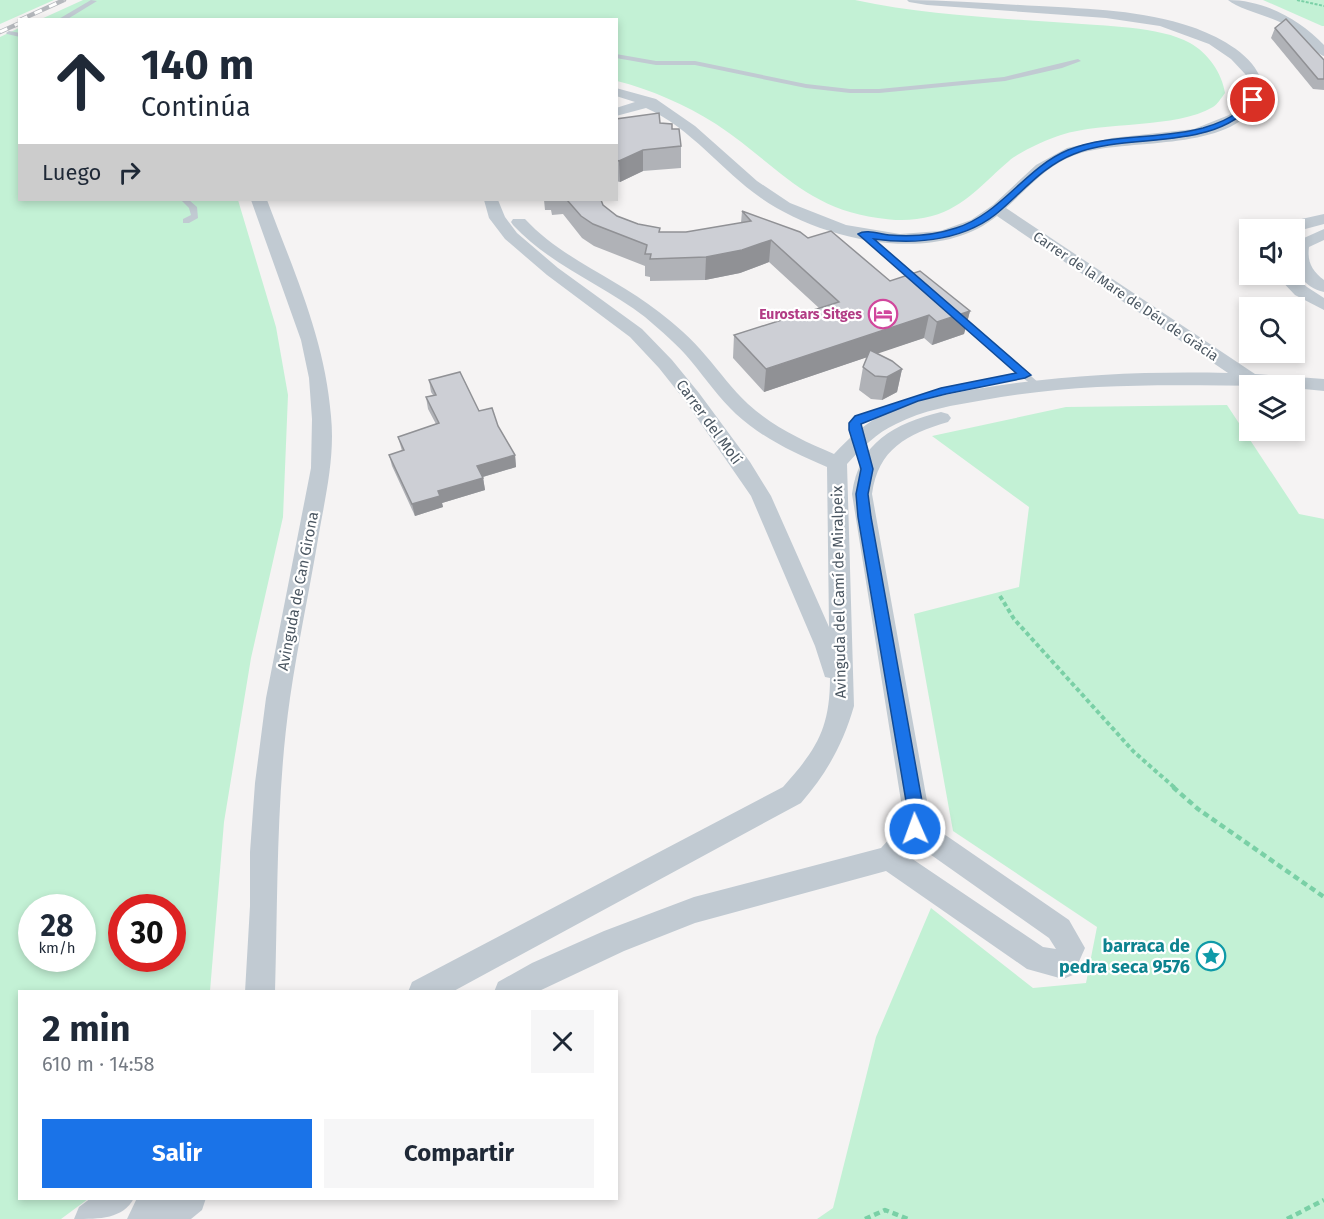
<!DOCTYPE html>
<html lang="es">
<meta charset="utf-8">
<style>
:root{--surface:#fff;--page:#f6f6f7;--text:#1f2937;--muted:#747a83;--accent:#1a73e8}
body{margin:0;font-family:"Fira Sans",sans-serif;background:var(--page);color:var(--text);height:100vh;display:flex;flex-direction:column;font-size:22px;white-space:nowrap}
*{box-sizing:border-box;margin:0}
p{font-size:20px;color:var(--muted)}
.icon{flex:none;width:33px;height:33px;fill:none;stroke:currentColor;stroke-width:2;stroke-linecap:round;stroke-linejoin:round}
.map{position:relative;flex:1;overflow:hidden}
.sheet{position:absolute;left:18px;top:990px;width:600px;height:210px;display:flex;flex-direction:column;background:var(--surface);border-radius:0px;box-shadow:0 3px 9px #0003}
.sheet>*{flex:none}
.top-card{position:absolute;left:18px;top:18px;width:600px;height:183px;border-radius:0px;box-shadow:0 3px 9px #0003;background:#fff;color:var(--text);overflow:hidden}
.controls{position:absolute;left:1239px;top:219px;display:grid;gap:12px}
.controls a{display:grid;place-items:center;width:66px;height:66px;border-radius:0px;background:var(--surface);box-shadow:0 3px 9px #0003;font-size:30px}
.speed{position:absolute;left:18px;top:894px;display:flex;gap:12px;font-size:30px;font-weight:700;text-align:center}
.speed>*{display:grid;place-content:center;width:78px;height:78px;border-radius:50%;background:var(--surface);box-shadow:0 3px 9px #0003;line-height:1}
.speed small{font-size:15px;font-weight:400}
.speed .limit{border:9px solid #d22;background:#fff;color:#111}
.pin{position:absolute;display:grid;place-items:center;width:51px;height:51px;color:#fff;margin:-26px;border:3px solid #fff;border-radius:50%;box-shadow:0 2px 6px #0007}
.me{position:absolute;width:66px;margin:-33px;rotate:358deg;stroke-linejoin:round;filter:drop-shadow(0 0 4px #0008)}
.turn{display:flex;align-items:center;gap:21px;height:126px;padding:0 24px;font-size:27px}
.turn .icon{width:78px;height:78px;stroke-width:2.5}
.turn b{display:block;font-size:42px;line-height:51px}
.then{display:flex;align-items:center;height:57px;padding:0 24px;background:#0003;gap:12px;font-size:22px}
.round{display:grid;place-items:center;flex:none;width:63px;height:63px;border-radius:0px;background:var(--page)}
.head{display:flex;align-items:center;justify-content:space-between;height:102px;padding:0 24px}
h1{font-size:36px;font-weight:700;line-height:45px}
.cta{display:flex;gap:12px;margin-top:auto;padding:12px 24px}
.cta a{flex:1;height:69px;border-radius:0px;background:var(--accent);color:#fff;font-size:24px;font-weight:700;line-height:69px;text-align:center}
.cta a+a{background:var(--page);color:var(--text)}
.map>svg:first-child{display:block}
</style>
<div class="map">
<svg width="1324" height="1219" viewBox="0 0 1324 1219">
<rect width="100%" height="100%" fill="#f5f3f3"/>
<g fill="#c3f1d5" fill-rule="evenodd">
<polygon points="0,0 54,0 0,24"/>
<path d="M83 0H855C925 15 997 18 1068 23 1102 26 1160 26 1190 43 1208 53 1222 73 1225 93 1221 98 1218 104 1213 107 1176 129 1104 121 1061 135 1048 139 1019 152 1009 161 984 182 965 207 932 216 914 221 896 221 878 218 804 208 774 162 716 124 684 104 652 90 617 81L616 20H39Z"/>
<polygon points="1263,0 1324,0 1324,26 1322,26"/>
<path d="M19 28 20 200H238L276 327 288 395 283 517 251 658 224 822 210 991 20 992V1198L88 1199 61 1219H0V37ZM32 908H82V958H32ZM122 908H172V958H122Z"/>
<polygon points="1227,405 1299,514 1324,519 1324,1219 817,1219 833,1208 876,1037 931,908 1033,988 1086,983 1097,927 953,831 914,614 1019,587 1029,507 932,436 1066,407"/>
</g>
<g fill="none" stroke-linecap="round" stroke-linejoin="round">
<polyline stroke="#7ad0a6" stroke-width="2" stroke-dasharray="3 1.5" stroke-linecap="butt" points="1297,0 1324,6"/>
<polyline stroke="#7ad0a6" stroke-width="4" stroke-dasharray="4.5 3" stroke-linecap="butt" points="1000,596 1014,619 1134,752 1175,788"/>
<g stroke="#7ad0a6" stroke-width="4.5" stroke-dasharray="6 4" stroke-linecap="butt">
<polyline points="1173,787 1198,809 1324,897"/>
<polyline points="865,1219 885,1210 908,1219"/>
<polyline points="1287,1219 1324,1200"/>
</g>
<g fill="#c1cad2" fill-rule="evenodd">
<polygon points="91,0 97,1 66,20 57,20"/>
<polygon points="9,31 20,33 20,37 7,34 6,33"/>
<polygon points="616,54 656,61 695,61 806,84 850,89 879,89 1004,77 1078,59 1081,61 1062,68 1005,81 879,93 850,93 806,88 695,65 656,65 616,58"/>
<polygon points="181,200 189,200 197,207 198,218 189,223 183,223 183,219 191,215 189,208"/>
<polygon points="860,232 866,232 924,282 924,286 918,286 860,236"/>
<polygon points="955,310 958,311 1040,384 1035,387 1023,378 947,393 863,421 860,424 860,430 872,469 871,472 863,472 850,430 850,423 855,417 941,388 1017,373 952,315 952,311"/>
</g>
<g fill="#c1cad2" fill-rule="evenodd">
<path d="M907 0C951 0 995 4 1039 6 1090 9 1142 10 1192 27 1215 35 1250 52 1260 77 1264 87 1261 98 1255 107 1222 152 1127 138 1078 154 1049 163 1028 188 1006 208L1255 374 1324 379V391L1294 388V386C1187 386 1091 380 984 400 954 405 923 410 896 424 876 433 862 448 847 464L854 706C843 744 827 773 801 803L452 992H408L412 982 783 787C816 750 830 729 830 678L825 677 815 646 751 496 686 402 659 368 630 337 547 275 505 239 489 218 484 200H498L505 217 517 233 558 268 642 329 672 360 699 393 750 462 771 496 829 627 827 467C794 453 762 438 736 414 719 398 706 379 691 361 678 345 661 331 645 317 602 284 550 265 513 225L511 222 513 219H525C562 259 616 278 659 312 676 325 692 339 706 356 720 372 732 389 748 404 773 427 803 441 834 454 848 439 862 426 880 416 909 401 944 395 976 389 1060 375 1143 371 1228 373L997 216C935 267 821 240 761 198 721 170 691 128 646 108L616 116V108L635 102 616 96V88L656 99 695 126 757 181 790 203 846 225 900 234 940 231 971 220 993 205 1036 165 1067 148 1112 138 1194 129 1229 115 1242 104 1248 94 1246 75 1231 59 1209 44 1160 26 1106 18 927 5 909 2Z"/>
<path d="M1228 0C1264 0 1299 19 1324 45V56C1316 54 1294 31 1284 24 1269 16 1238 9 1228 0Z"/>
<path d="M251 200H267C294 272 325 339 331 416 335 456 326 494 319 533 310 588 298 643 290 698 276 795 278 893 275 992H245L250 906V852L255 783 266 698 311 468 312 419 309 378 301 340Z"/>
<polygon points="1324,214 1324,224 1294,232 1294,230 1278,230 1288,222"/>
<path d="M1324 229V240L1309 247C1307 262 1312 271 1324 280V292C1299 286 1291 265 1295 242Z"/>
<polygon points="1275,274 1293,274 1307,287 1324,298 1324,310 1295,295"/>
<path d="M941 412 948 414 951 418 948 422C907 434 878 449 872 494L927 801 928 823 1069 920 1085 948 1073 975 1063 979 1027 969 886 871 695 923 624 951 537 992H494L498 982 532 963 604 931 694 897 881 848 902 825 901 801 852 494C859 442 894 424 941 412ZM917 845 1049 938 1056 949 1043 947 908 856Z"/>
<path d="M91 1198H134C123 1219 100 1219 74 1219L79 1207Z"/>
<polygon points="137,1198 206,1198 202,1210 191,1219 127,1219"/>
</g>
<g stroke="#b5b8bd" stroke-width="4.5">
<g id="rail">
<polyline points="20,20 64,0"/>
<polyline points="0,32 20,23"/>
</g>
</g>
<use href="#rail" stroke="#fff" stroke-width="3" stroke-dasharray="8" stroke-linecap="butt"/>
</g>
<g fill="#b0b2b7">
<polygon points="1275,28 1324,60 1324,90 1313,89 1271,38"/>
<polygon points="616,119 660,123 672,129 681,146 681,168 643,171 620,182 616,181"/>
<polygon points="541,200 601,200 603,205 617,216 660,232 686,232 741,223 742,211 808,238 890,281 970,311 964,334 932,345 924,338 877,353 902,369 897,392 882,400 871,399 859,390 863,367 867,357 764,392 733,358 734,335 819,308 769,262 740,273 705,280 650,281 650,277 645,276 645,266 594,246 582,238 563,214 552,215 551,210 545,210 544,200"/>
<polygon points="429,380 479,411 498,426 515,455 516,467 483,477 485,490 442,503 443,507 415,516 392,466 389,455 402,451 398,437 436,424 428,409 426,397 433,395 431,392"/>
</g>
<g fill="#909195">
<polygon points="643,150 643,171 620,182 619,161"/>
<polygon points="771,240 769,262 740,273 705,280 706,257"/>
<polygon points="970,311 964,334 932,345 937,322"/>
<polygon points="929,315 924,338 764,392 766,369"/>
<polygon points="902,369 897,392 882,400 887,377"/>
<polygon points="515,455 516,467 479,478 477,466"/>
<polygon points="483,478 485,490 442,503 443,507 415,516 412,504 438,491"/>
</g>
<g fill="#cdcfd5" stroke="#909195" stroke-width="1.5">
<polygon points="1286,19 1324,60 1324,79 1318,79 1275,28"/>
<polygon points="659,113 660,123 672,124 672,129 679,129 681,146 643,150 619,161 616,160 616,119"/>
<polygon points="567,200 601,200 603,205 617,216 638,224 660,228 659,232 686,232 751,221 742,211 800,232 808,238 831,231 890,281 920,271 970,311 937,322 929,315 766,369 734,335 839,302 771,240 742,250 706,257 650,259 651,254 645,254 647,245 593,224 581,216"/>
<polygon points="870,350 892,361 902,369 887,377 875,376 863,367"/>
<polygon points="460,372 479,411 492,408 498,426 515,455 477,466 483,478 438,491 440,496 412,504 389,455 404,450 398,437 439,423 426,397 436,395 429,380"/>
</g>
<path fill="#1a73e8" stroke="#114b97" stroke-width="1.5" d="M1253 98 1257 100C1213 154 1132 131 1074 154 1045 165 1025 189 1002 209 968 240 918 245 874 239L1031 375 1025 378 946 394 918 401 861 424 873 469 868 494 871 517 922 801 923 829 921 834 915 836 909 834 907 829 906 801 858 517 856 494 861 469 849 430V423L855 416 941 388 1016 373 858 234C866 229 879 234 889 235 911 237 935 235 956 228 1001 214 1025 168 1068 150 1110 133 1159 140 1203 128 1213 125 1228 120 1236 113 1242 108 1246 101 1253 98Z"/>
<defs>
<g id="hotel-ring" transform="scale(1.5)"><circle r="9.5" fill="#fff" stroke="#d1479c" stroke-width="1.5"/><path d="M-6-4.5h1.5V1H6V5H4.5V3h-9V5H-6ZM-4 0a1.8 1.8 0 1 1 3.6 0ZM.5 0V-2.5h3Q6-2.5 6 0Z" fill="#d1479c"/></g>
<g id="sight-ring" transform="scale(1.5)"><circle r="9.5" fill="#fff" stroke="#0f9aa8" stroke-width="1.5"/><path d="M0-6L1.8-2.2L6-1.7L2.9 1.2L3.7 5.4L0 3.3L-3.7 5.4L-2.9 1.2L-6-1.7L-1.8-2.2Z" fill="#0f9aa8"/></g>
</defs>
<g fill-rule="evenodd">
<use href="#hotel-ring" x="883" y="314"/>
<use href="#sight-ring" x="1211" y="956"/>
</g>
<g text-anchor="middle" stroke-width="4.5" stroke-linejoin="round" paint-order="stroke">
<g font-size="14" fill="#4a5661" stroke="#fff">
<text transform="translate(1126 296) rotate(34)" y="5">Carrer de la Mare de Déu de Gràcia</text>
</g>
<g font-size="14" font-weight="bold" fill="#b23c85" stroke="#fff" text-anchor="end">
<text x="862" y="319">Eurostars Sitges</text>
</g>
<g font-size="15" fill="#4a5661" stroke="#fff">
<text transform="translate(709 422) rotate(54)" y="5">Carrer del Molí</text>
<text transform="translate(298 591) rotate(-79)" y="5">Avinguda de Can Girona</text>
<text transform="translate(839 592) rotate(-91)" y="5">Avinguda del Camí de Miralpeix</text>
</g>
<g font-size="18" font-weight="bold" fill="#0d838f" stroke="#fff" text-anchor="end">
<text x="1190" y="952">barraca de<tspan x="1190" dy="21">pedra seca 9576</tspan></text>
</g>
</g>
</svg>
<div class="controls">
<a><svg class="icon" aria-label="sound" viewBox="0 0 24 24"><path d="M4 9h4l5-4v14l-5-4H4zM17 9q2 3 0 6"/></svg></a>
<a><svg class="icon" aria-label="search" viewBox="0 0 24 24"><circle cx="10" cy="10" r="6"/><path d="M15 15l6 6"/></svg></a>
<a><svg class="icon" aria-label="layers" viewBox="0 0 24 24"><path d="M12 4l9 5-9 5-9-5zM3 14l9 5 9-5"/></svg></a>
</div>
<div class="speed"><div>28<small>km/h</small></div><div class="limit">30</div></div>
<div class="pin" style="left:1253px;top:100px;background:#d93025"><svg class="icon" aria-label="arrive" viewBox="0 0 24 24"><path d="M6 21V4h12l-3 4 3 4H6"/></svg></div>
<svg class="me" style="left:915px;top:829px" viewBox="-20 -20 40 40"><circle r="17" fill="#1a73e8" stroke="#fff" stroke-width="3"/><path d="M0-11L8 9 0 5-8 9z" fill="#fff"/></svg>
<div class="top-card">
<div class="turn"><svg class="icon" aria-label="ahead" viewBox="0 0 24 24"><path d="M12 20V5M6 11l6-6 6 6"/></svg><div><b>140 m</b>Continúa</div></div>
<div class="then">Luego<svg class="icon" aria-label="right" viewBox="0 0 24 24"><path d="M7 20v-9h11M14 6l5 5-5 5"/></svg></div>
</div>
<section class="sheet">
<div class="head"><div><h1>2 min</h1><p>610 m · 14:58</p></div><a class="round"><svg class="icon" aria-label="close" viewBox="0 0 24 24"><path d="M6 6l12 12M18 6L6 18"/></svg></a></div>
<div class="cta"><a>Salir</a><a>Compartir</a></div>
</section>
</div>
